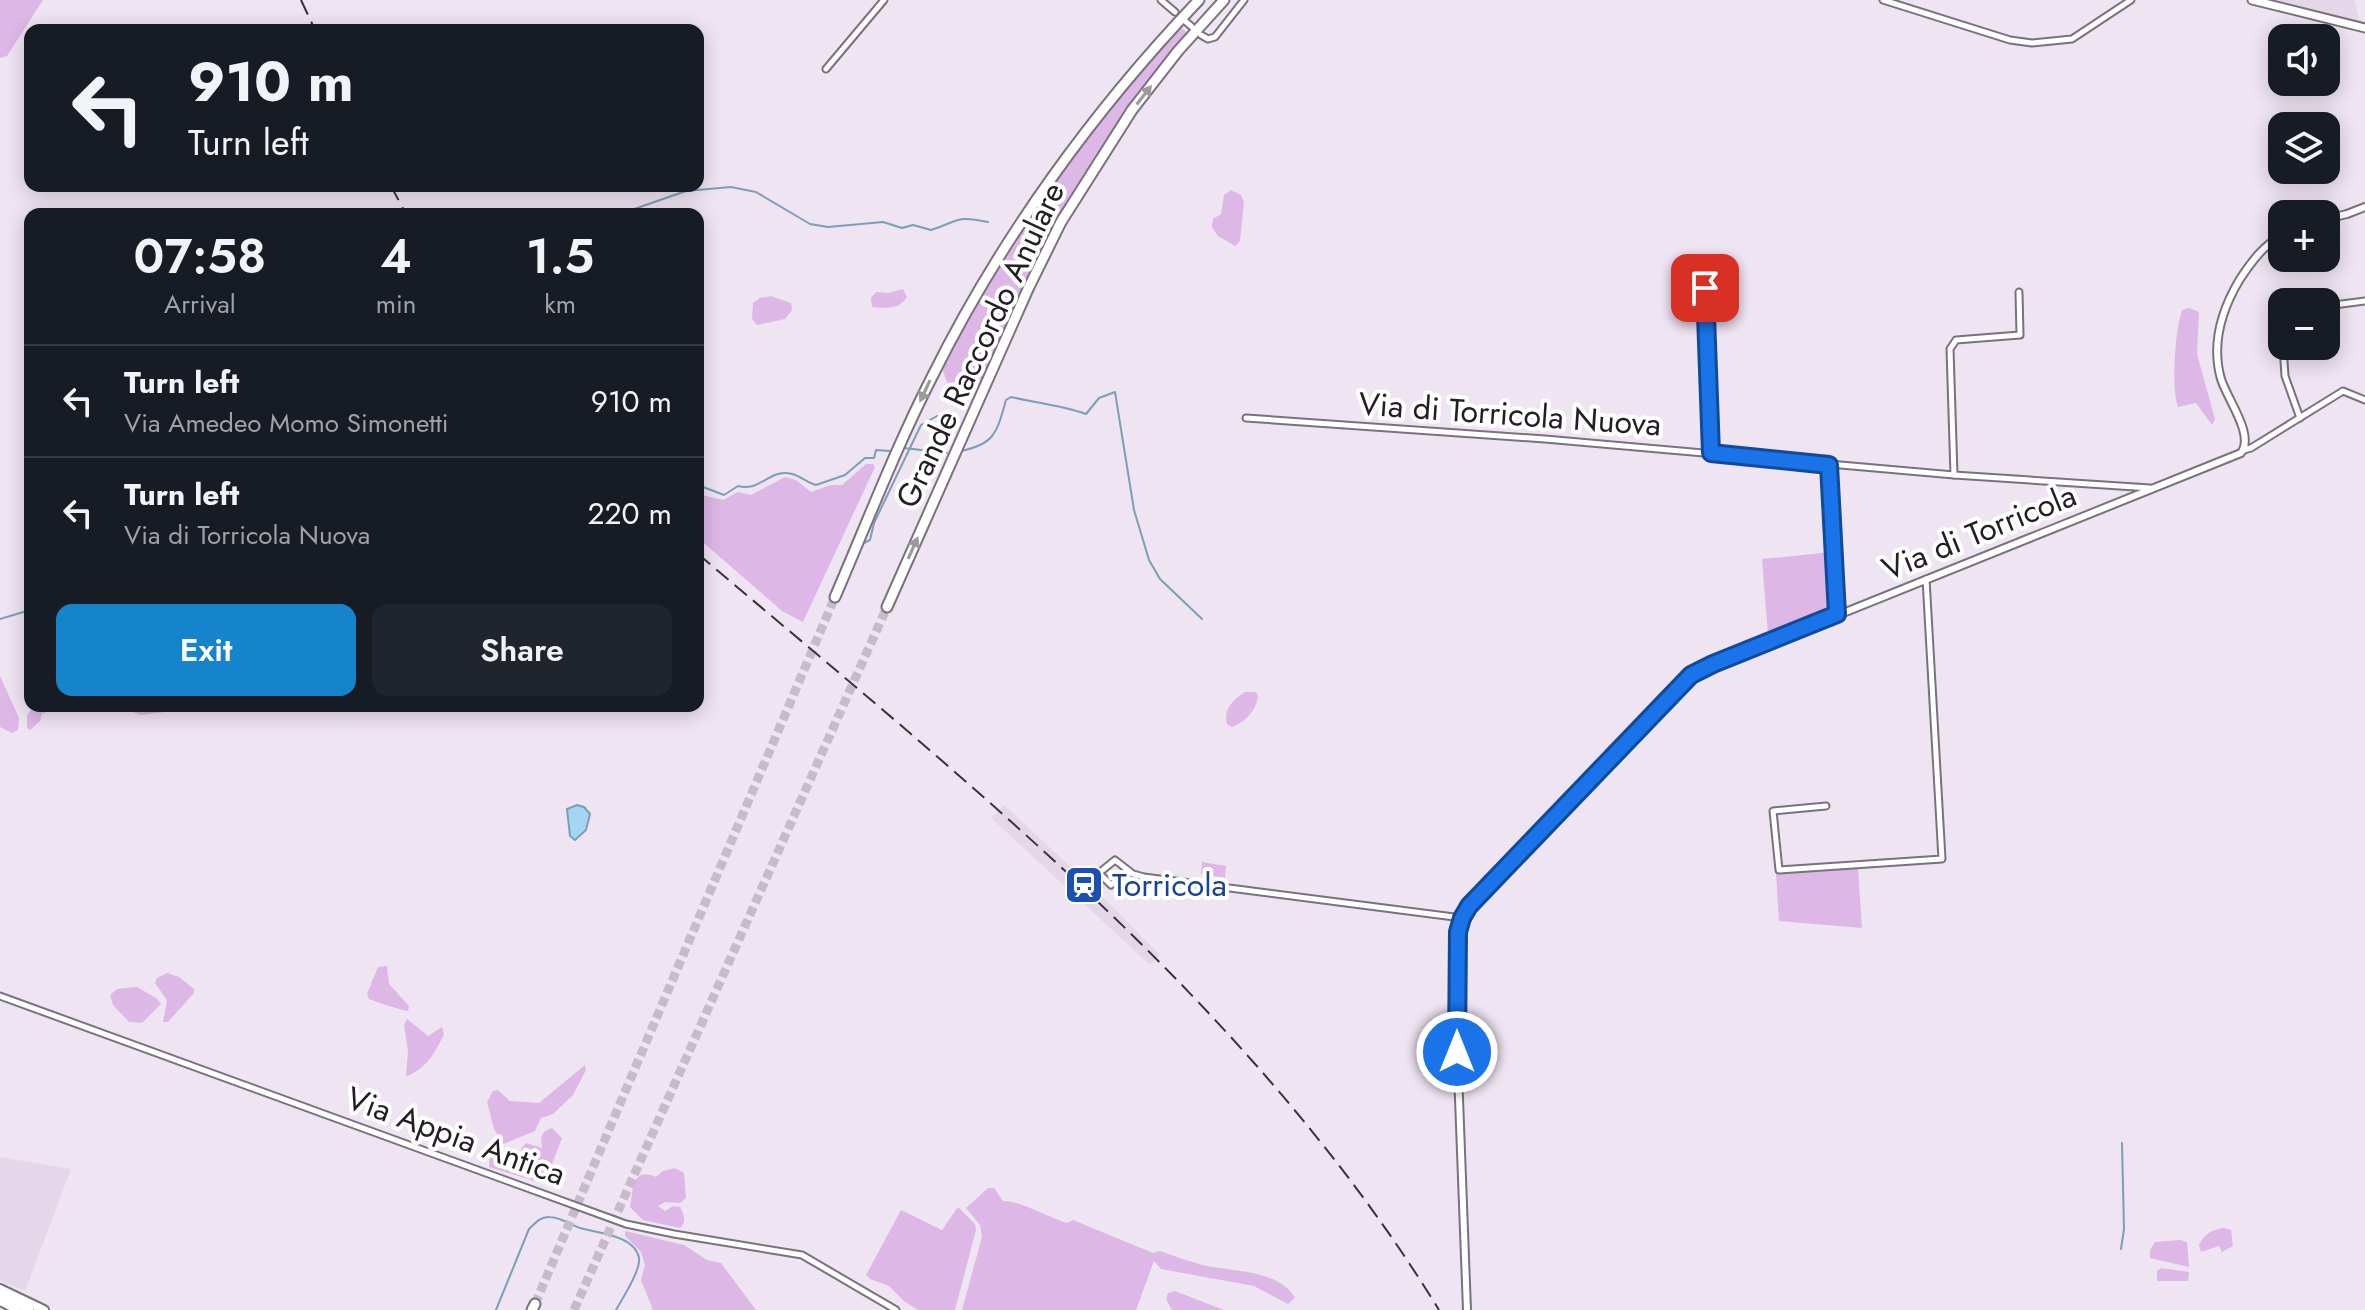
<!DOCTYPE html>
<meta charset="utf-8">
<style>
:root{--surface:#171b24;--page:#20242c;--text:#f1f3f6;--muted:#9ea1a6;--line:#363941;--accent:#1683cd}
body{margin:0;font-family:Jost,sans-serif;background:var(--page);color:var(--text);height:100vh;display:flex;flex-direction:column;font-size:30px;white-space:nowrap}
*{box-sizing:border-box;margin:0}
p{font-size:26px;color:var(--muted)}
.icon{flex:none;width:44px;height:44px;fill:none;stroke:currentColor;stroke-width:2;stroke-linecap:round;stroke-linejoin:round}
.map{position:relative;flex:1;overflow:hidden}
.drawer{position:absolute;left:24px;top:208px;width:680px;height:504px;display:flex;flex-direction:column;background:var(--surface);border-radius:16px;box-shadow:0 4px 20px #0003}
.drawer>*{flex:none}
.guide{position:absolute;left:24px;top:24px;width:680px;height:168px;border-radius:16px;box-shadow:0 4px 20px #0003;background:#171b24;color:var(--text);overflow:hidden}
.buttons{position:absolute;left:2268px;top:24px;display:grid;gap:16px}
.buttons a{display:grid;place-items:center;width:72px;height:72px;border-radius:16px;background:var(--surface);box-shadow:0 4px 20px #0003;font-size:40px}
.pin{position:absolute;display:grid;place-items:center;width:68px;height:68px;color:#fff;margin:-34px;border-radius:16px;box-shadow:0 4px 12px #0006}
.me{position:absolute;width:88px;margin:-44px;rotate:0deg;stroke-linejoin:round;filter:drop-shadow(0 0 6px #0008)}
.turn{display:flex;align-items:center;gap:28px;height:168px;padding:0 32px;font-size:36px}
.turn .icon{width:104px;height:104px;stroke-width:2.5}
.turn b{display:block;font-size:56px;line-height:68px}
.eta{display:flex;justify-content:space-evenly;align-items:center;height:136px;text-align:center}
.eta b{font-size:48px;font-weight:600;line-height:56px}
.primary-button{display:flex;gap:16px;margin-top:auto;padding:16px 32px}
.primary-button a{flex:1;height:92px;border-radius:16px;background:var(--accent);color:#fff;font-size:32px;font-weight:600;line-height:92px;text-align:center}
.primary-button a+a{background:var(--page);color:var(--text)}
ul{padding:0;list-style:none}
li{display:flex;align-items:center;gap:24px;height:112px;padding:0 32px;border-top:2px solid var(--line)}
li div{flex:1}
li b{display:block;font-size:30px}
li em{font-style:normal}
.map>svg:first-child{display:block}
</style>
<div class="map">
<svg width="2365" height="1310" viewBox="0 0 2365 1310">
<rect width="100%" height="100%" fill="#efe4f2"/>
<g fill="#e6d6ea">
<polygon points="2275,0 2354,0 2359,18 2358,28"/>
<polygon points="1004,805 1089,884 1095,878 1105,887 1099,893 1160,955 1150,965 991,818"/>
<polygon points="0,1157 71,1169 25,1291 0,1281"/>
</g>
<g fill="#ddb8e6">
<polygon points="0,0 43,0 7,56 0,58"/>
<path d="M1180 27 1188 33C1094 140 1038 256 980 384L971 390 952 395 943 371 944 364C1010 243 1087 129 1180 27Z"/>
<polygon points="1231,190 1241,195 1244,202 1240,241 1235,246 1218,236 1212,227 1213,219 1221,214 1224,195"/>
<path d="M903 289 907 297C899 310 886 308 872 307L871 298 876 292 889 293Z"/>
<polygon points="771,296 791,303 792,310 785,319 757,325 752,319 753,303 760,298"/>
<path d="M2189 308 2199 312 2197 354 2215 419 2212 425 2196 403 2178 407C2171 386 2175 332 2182 310Z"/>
<polygon points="866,464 873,464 875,467 803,622 782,611 698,538 698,494 723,500 738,492 751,495 785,477 796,480 811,492 831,485 842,485"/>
<polygon points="1831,552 1835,612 1768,634 1762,559"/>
<polygon points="0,676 19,718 18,730 12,733 0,727"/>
<path d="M1245 692H1255L1258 695C1257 710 1245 722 1232 727L1227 724C1223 709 1233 700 1245 692Z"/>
<polygon points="33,706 61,706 42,714 40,721 30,730 27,728 27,716"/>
<polygon points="116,706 162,706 165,712 141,715"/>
<polygon points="1202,862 1226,866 1225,878 1201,874"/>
<polygon points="1858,868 1862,928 1779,921 1776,873"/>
<path d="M387 966 389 984 409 1006 408 1011C404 1011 373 1001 369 999L367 994 378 967Z"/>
<polygon points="167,973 179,977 194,989 194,993 168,1022 163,1022 167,1000 155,983 157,978"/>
<polygon points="137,987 156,998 161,1004 142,1023 129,1022 113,1005 110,995 117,989"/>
<path d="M407 1019 428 1036 442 1027 444 1034C436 1051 426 1070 406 1076L408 1051 404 1025Z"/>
<polygon points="585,1065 586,1070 573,1095 553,1114 541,1118 535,1131 503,1144 494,1129 487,1102 493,1091 498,1090 510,1101 539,1103"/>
<polygon points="552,1128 562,1138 548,1174 541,1183 489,1167 490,1154 499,1151 524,1159 521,1149 526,1143 542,1148 541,1137 545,1131"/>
<path d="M675 1168 684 1173 686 1198 680 1203 665 1202 658 1206 665 1211 673 1206 680 1207C684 1214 687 1222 680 1228L643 1220 630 1207C633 1191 632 1166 656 1177L663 1171Z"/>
<path d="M988 1188H994L1003 1201C1018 1200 1050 1218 1067 1223L1073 1220 1153 1253 1160 1251C1174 1256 1188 1261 1202 1265 1232 1272 1278 1269 1295 1298L1288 1304 1254 1286 1161 1269 1154 1261 1136 1310H962L982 1237 980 1225 966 1208Z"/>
<polygon points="958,1207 975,1224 976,1230 955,1310 918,1310 905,1302 889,1286 870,1279 866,1275 901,1210 942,1230"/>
<path d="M2224 1228 2231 1230 2233 1246 2222 1252 2219 1246 2201 1252 2199 1245C2205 1233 2212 1230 2224 1228Z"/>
<polygon points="625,1231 684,1245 707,1260 721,1263 756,1310 653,1310 641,1280 645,1265 641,1252 625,1236"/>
<polygon points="2180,1240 2187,1242 2189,1267 2150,1258 2150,1250 2155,1242"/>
<polygon points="2161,1268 2189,1272 2188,1281 2157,1281 2157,1271"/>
<polygon points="1175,1291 1224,1310 1172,1310 1166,1299 1168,1293"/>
</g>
<polygon fill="#a3d5f5" stroke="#7c9eb6" stroke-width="2" points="577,805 584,807 590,814 586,830 575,840 570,836 567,809"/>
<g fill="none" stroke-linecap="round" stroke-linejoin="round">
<g stroke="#7c9eb6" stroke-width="2">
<path d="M620 214 686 191 731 187 756 192 810 224 828 227 883 222 902 228 913 225 931 230C960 221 954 215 988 222"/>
<polyline points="904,448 947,453"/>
<path d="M961 451C996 444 997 431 1006 400L1011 397C1036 403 1061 405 1086 414L1099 398 1115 392 1134 510 1149 560 1160 579 1202 619"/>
<path d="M698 485 724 495 738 486C758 492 768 472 786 473 798 473 805 482 816 485L845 475 865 458H874L876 450 890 451"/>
<polyline points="864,543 870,540 874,523 921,425 937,416"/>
<polyline points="0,619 30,610"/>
<polyline points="2121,1249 2124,1229 2122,1143"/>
<path d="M496 1310 529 1229C535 1223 541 1216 550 1217 560 1217 571 1225 580 1228 597 1233 635 1235 639 1258 641 1270 622 1299 616 1310"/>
</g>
<g stroke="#c6bcc9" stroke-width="9" stroke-dasharray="9 4.5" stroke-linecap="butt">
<polyline points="535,1304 835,597"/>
<polyline points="574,1310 887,607"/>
</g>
<g stroke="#7b717d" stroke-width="9">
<g id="minor">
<polyline points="1161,0 1175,12"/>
<polyline points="1883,0 2010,40 2032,43 2072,39 2131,0"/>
<polyline points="1184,20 1192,27"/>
<polyline points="1201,35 1208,39 1215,37 1244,0"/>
<polyline points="826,69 884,0"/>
<polyline points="1704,266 1711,453"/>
<polyline points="2326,306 2365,301"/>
<polyline points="2283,346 2285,376 2300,418"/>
<polyline points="1246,418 1545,439 1954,475 2150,488"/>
<polyline points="2244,450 2251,448 2343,391 2365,400"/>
<polyline points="1829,465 1837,614"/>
<polyline points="1954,475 1950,349 1956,340 2020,335 2019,292"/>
<polyline points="1826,806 1773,811 1779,870 1942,859 1926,579"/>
<polyline points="1128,871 1111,885 1099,873 1115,860 1133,874 1144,877 1462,918"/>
<polyline points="0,996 626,1224 674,1234 802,1255 896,1310"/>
</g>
</g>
<g stroke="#7b717d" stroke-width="10">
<g id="tertiary">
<polyline points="2326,219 2347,214 2365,207"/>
<polyline points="0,1302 16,1310"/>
<path d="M1467 1310 1457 1046 1458 934 1467 909 1675 690 1694 673 2241 453C2255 435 2227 399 2221 379 2211 344 2222 309 2240 279 2252 261 2263 246 2282 235"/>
</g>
</g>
<g stroke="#7b717d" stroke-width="11">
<polyline id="secondary" points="2252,0 2365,28"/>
</g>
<g stroke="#7b717d" stroke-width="12">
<g id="primary">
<polyline points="0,1289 44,1310"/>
<polyline points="0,1296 29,1310"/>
</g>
</g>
<g stroke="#7b717d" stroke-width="13">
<g id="motorway">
<path d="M835 597C867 523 896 447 933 375 1001 238 1094 110 1199 0"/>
<polyline points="887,607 1028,289 1061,222 1132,110 1178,51 1224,0"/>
<polyline points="532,1310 535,1304"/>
</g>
</g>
<use href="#minor" stroke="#fff" stroke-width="5"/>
<use href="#tertiary" stroke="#fff" stroke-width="6"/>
<use href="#secondary" stroke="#fff" stroke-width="7"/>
<use href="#primary" stroke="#fff" stroke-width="8"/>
<use href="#motorway" stroke="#fff" stroke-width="9"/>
<g stroke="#383339" stroke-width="2" stroke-dasharray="16 8" stroke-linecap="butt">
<polyline points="301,0 315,30"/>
<polyline points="391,186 406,214"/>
<path d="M698 554C967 782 1252 1005 1439 1310"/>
</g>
</g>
<defs><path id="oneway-solid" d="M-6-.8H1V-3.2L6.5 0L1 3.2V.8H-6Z" transform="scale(2)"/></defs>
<g fill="#9c9a9c">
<use href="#oneway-solid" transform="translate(1144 95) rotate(-52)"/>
<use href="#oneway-solid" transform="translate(925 391) rotate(115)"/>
<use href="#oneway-solid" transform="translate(913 548) rotate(-66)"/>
</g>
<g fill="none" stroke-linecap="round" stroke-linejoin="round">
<g stroke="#114b97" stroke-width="20">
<polyline id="route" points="1457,1052 1458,932 1462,918 1469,906 1691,675 1713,664 1837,614 1829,465 1711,453 1705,288"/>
</g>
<use href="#route" stroke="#1a73e8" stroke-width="14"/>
</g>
<defs>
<g id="station-square" transform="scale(2)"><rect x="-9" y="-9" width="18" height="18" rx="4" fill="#1a4fb4" stroke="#fff"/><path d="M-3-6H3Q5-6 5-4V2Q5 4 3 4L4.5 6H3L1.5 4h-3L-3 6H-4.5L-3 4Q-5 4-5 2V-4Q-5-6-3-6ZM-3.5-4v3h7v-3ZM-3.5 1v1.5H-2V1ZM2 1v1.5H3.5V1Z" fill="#fff"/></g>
</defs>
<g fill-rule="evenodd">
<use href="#station-square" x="1084" y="885"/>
</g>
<g text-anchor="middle" stroke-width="8" stroke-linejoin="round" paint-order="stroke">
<g font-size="32" fill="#221e23" stroke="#fff">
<text transform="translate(980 345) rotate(-65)" y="11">Grande Raccordo Anulare</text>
<text transform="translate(1510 414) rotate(4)" y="11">Via di Torricola Nuova</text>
<text transform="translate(1979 532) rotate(-22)" y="11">Via di Torricola</text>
<text transform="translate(456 1136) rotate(20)" y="11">Via Appia Antica</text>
</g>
<g font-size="32" fill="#164399" stroke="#fff" text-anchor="start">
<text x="1112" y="896">Torricola</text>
</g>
</g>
</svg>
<div class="buttons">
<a><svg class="icon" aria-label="sound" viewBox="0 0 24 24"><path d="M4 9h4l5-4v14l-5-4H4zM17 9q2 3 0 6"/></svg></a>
<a><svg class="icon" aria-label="layers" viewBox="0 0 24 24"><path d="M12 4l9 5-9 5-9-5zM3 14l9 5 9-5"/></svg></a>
<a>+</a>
<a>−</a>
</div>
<div class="pin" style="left:1705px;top:288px;background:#d93025"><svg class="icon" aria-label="arrive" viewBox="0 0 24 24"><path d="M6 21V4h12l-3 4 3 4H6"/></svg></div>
<svg class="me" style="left:1457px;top:1052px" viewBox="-20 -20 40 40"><circle r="17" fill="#1a73e8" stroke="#fff" stroke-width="3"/><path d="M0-11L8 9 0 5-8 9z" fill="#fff"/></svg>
<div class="guide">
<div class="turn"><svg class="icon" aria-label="left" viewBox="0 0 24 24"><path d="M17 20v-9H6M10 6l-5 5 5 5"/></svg><div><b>910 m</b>Turn left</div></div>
</div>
<section class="drawer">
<div class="eta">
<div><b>07:58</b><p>Arrival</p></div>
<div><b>4</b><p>min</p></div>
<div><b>1.5</b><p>km</p></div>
</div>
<ul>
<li><svg class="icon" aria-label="left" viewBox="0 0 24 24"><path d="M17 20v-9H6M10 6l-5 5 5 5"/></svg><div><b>Turn left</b><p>Via Amedeo Momo Simonetti</p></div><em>910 m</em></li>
<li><svg class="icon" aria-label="left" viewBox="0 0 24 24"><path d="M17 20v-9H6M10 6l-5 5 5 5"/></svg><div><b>Turn left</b><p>Via di Torricola Nuova</p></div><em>220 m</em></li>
</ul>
<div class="primary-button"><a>Exit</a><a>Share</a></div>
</section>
</div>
